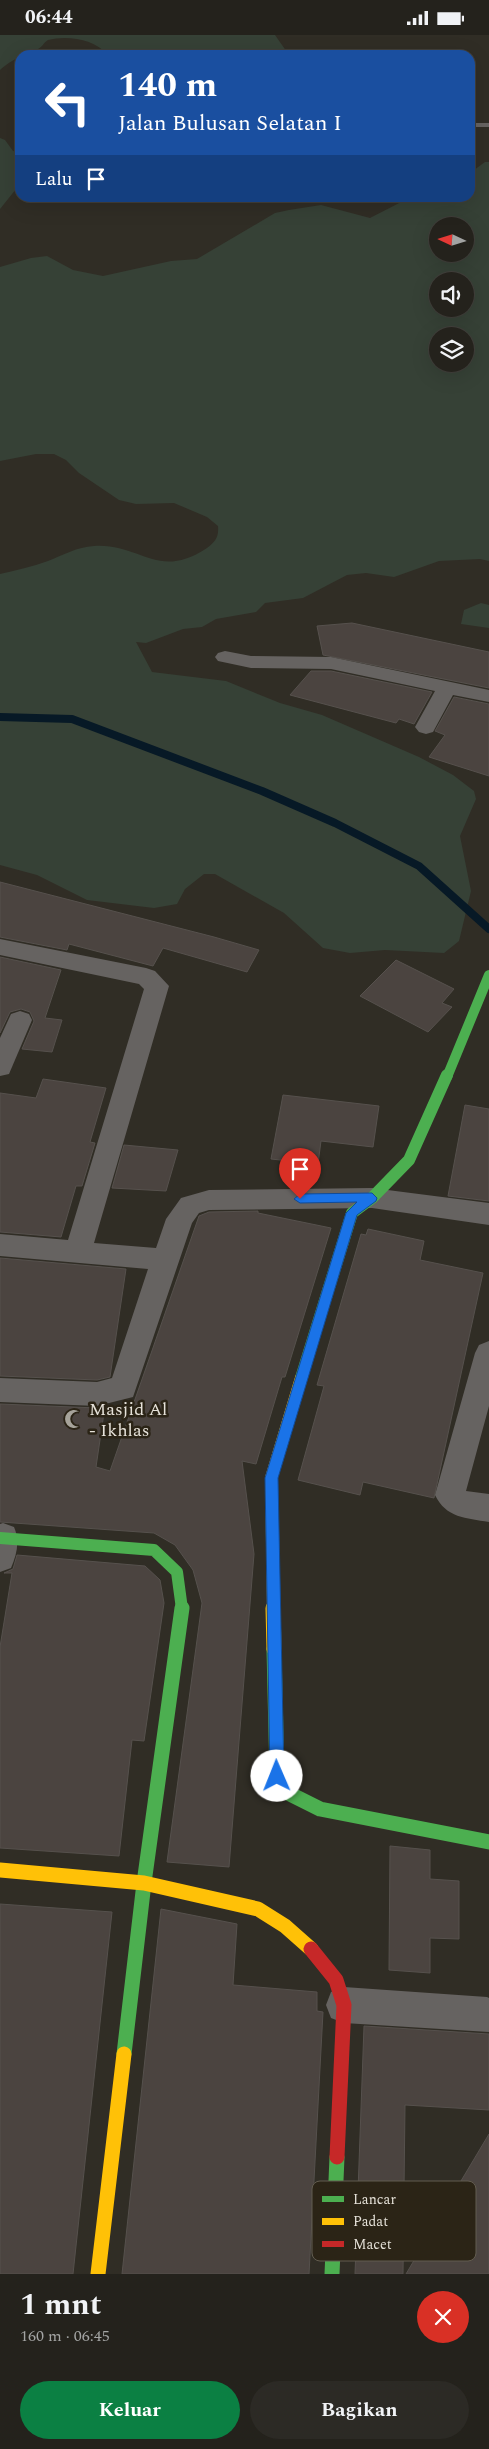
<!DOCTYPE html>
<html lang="id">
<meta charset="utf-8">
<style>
:root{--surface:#24221c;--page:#2c2a25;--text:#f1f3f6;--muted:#a3a4a3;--line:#413f3b;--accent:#0b8043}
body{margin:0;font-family:Spectral,serif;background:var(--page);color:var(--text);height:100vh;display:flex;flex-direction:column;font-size:19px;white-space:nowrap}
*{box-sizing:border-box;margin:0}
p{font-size:16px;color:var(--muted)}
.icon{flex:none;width:28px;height:28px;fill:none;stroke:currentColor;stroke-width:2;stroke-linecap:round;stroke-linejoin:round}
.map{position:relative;height:2239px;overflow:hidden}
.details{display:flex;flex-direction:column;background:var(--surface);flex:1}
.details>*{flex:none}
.guide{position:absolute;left:15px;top:15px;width:460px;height:152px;border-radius:15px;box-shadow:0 5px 20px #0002,0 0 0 1px var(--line);background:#1a4fa0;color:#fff;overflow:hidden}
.needle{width:32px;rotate:274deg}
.controls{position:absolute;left:429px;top:182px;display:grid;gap:10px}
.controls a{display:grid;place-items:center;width:45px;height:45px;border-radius:50%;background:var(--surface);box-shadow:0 5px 20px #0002,0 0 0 1px var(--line);font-size:25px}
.pin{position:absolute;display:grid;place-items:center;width:42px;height:42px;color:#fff;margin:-51px -21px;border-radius:50% 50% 50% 0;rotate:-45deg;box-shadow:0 0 5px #0007}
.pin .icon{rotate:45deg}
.me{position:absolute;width:55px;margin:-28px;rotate:359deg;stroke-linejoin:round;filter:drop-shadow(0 0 4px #0008)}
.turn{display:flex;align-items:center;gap:18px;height:105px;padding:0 20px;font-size:22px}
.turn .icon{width:65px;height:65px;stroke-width:2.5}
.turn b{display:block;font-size:35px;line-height:42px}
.then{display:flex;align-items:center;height:48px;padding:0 20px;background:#0003;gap:10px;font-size:19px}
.round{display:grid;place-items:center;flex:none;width:52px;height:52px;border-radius:26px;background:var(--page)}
.headline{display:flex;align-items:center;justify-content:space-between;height:85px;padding:0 20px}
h1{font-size:30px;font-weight:700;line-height:38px}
.button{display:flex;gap:10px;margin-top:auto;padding:10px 20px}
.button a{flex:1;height:58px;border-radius:30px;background:var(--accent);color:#fff;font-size:20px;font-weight:700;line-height:58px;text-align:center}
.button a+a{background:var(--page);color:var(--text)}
.status{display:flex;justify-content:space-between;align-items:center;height:35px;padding:0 25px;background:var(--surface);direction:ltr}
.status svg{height:14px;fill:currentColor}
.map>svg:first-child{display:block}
</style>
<div class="status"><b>06:44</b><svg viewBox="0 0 49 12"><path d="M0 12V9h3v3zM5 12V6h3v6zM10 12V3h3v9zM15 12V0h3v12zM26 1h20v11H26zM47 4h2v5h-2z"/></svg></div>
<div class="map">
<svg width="489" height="2239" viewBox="0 0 489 2239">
<rect width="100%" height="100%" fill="#302d25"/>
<g fill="#364136" fill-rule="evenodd">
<path d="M0 0H275L289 20H204L168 16 155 20H108C95 4 67 0 48 5 43 8 42 13 36 15 20 22 14 23 0 35Z"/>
<polygon points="0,103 5,105 13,116 20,117 20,149 0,174"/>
<path d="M485 127H489V526L480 524 439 526 394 542 366 538 347 540 303 563 265 568 256 577 216 584 202 592 183 594 146 608 136 607 152 637 226 646 280 668 322 680 419 722 453 740 474 756 476 764 460 801 471 856 459 906 444 918 385 915 350 918 323 913 284 878 215 839H204L185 854 177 869 154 873 87 865 37 840 0 830V539C16 535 32 532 48 526 63 520 77 512 94 511 141 508 157 546 207 513 215 507 219 502 218 491L207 482 174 468 136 469 119 465 79 438 66 425 54 419H36L0 426V232L31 223 47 221 73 235 103 241 171 226 197 224 275 178 289 175 321 170 370 183 409 163 470 162V138ZM465 191V219H438V191ZM438 246H465V274H438ZM438 301H465V329H438Z"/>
<polygon points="481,568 489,570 489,593 461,589 464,575"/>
</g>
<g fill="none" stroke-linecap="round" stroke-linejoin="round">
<polyline stroke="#071926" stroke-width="8" points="0,682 72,684 262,756 335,788 419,831 489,894"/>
</g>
<g fill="#4b4440" stroke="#56514d">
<polygon points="352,588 489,617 489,653 323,620 317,591"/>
<polygon points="311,636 331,636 432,657 414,689 399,684 396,688 290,660"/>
<polygon points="454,662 489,669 489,741 429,722 445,700 435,696"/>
<polygon points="0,847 214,902 259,915 247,937 163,913 153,931 69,909 67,915 0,902"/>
<polygon points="0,922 61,935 45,983 62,985 52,1017 22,1014 34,986 30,977 21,974 10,977 0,998"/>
<polygon points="396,925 454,954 442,968 452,972 428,997 360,961"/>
<polygon points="43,1044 106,1053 90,1107 95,1108 82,1151 76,1151 61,1202 0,1197 0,1058 36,1063"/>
<polygon points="283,1060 379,1071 373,1112 321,1106 318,1129 271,1124"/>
<polygon points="465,1070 489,1074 489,1166 448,1161"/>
<polygon points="124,1110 178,1115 166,1156 112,1153"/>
<polygon points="258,1176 258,1178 331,1193 285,1342 282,1342 256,1429 242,1426 254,1519 229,1832 167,1827 202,1568 193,1535 175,1510 154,1498 0,1487 0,1369 97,1373 105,1371 96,1432 110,1436 199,1181 209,1177"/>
<polygon points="368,1194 424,1206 420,1225 483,1238 434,1463 363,1447 360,1460 298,1445 324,1351 317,1350 361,1199 366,1200"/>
<polygon points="0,1223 126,1234 110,1342 97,1345 0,1341"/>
<polygon points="17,1520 145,1531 160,1545 164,1568 144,1706 132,1705 119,1821 0,1813 0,1612 12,1538 4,1538 13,1534"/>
<polygon points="390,1811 430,1815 430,1844 459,1846 459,1904 430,1903 430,1938 389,1935"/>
<polygon points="0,1869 112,1877 73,2239 0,2239"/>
<polygon points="161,1874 237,1889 233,1950 317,1957 317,1976 323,1977 309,2239 122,2239"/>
<polygon points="364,1991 489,1999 489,2075 405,2070 403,2239 355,2239"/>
<polygon points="489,2099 489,2239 406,2239 452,2161"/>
</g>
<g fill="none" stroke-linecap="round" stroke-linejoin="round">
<rect fill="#666361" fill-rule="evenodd" x="470" y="88" width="19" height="4"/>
<g fill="#666361" fill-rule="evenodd">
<polygon points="225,616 251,621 331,622 489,655 489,667 453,660 433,697 426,699 419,697 415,692 435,656 331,634 251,633 218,626 215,622 218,618"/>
<polygon points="0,904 146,933 155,936 169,951 94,1208 156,1213 166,1184 181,1163 209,1155 372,1153 489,1168 489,1190 372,1173 209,1175 199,1178 192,1188 133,1362 97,1371 0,1367 0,1343 97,1347 112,1343 148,1234 0,1221 0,1199 68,1205 144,954 139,949 0,920"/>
<polygon points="20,976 29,979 32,985 9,1039 0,1041 0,1003 11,979"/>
<path d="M489 1306V1371L466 1456 489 1459V1487C466 1483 446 1483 435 1460L475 1318 479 1310Z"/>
<path d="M3 1488 14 1492C20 1506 17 1519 11 1533L0 1537V1489Z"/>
<polygon points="344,1952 487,1962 489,1963 489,1997 344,1988 331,1983 326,1970 331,1957"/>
</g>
<polyline stroke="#4caf50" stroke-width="10" points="447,1042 489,940"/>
<g stroke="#4caf50" stroke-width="12">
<polyline points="301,1343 352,1178 372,1163 409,1125 447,1040"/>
<polyline points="0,1503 154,1515 177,1537 182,1574"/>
</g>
<g stroke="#4caf50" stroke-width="15">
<polyline points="274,1614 277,1741 290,1759 320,1774 489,1807"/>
<polyline points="124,2019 144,1848 182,1573"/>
<polyline points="332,2239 337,2122"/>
</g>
<polyline stroke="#ffc107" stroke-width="12" points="273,1574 271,1443 301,1343"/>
<g stroke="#ffc107" stroke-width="15">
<polyline points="273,1573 274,1614"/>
<polyline points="0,1835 144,1848 258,1874 285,1891 311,1914"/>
<polyline points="98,2239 124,2019"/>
</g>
<polyline stroke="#c62828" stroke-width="15" points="311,1914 336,1945 344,1970 337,2122"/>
</g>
<polygon fill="#1a73e8" stroke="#114b97" points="372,1158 377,1163 376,1166 357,1180 278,1443 284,1741 282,1746 277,1748 272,1746 270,1741 265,1443 346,1178 357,1167 300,1168 294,1164 300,1159"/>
<defs>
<g id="mosque-bare" transform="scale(1.5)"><path d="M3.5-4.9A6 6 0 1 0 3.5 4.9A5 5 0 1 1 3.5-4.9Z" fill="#a6a39a" stroke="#2b2416" stroke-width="2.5" paint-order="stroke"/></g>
</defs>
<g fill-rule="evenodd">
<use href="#mosque-bare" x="74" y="1384"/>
</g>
<g text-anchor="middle" stroke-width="5" stroke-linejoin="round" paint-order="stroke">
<g font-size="18" fill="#e6e2d9" stroke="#2b2416" text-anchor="start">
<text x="89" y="1380">Masjid Al<tspan x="89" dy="21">- Ikhlas</tspan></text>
</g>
</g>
<rect x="312" y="2146" width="164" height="80" rx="8" fill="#2b2416" stroke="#635d50" stroke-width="1"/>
<rect x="322" y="2161" width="22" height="6" fill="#4caf50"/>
<rect x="322" y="2183" width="22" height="7" fill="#ffc107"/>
<rect x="322" y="2206" width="22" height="6" fill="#c62828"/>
<g font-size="14" fill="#e6e2d9">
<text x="353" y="2169">Lancar</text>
<text x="353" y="2191">Padat</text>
<text x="353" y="2214">Macet</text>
</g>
</svg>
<div class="controls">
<a><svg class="needle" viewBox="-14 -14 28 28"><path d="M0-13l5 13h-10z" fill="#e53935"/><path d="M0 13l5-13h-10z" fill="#a3a4a3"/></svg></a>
<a><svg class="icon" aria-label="sound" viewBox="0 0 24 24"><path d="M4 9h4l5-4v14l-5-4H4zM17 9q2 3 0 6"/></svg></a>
<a><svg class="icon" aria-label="layers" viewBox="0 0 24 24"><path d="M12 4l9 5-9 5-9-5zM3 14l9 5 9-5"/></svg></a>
</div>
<div class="pin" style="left:300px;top:1164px;background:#d93025"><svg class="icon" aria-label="arrive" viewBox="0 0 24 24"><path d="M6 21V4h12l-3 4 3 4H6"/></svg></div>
<svg class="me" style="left:277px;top:1741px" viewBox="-20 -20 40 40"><circle r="19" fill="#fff"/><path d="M0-13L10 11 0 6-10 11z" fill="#1a73e8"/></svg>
<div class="guide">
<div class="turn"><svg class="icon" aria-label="left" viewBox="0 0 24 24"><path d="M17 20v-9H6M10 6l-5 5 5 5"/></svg><div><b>140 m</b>Jalan Bulusan Selatan I</div></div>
<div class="then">Lalu<svg class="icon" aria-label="arrive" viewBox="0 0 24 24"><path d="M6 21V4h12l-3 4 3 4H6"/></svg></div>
</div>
</div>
<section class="details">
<div class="headline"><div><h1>1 mnt</h1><p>160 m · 06:45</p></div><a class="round" style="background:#d93025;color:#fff"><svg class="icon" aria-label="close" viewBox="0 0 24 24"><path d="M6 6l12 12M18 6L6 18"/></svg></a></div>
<div class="button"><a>Keluar</a><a>Bagikan</a></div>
</section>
